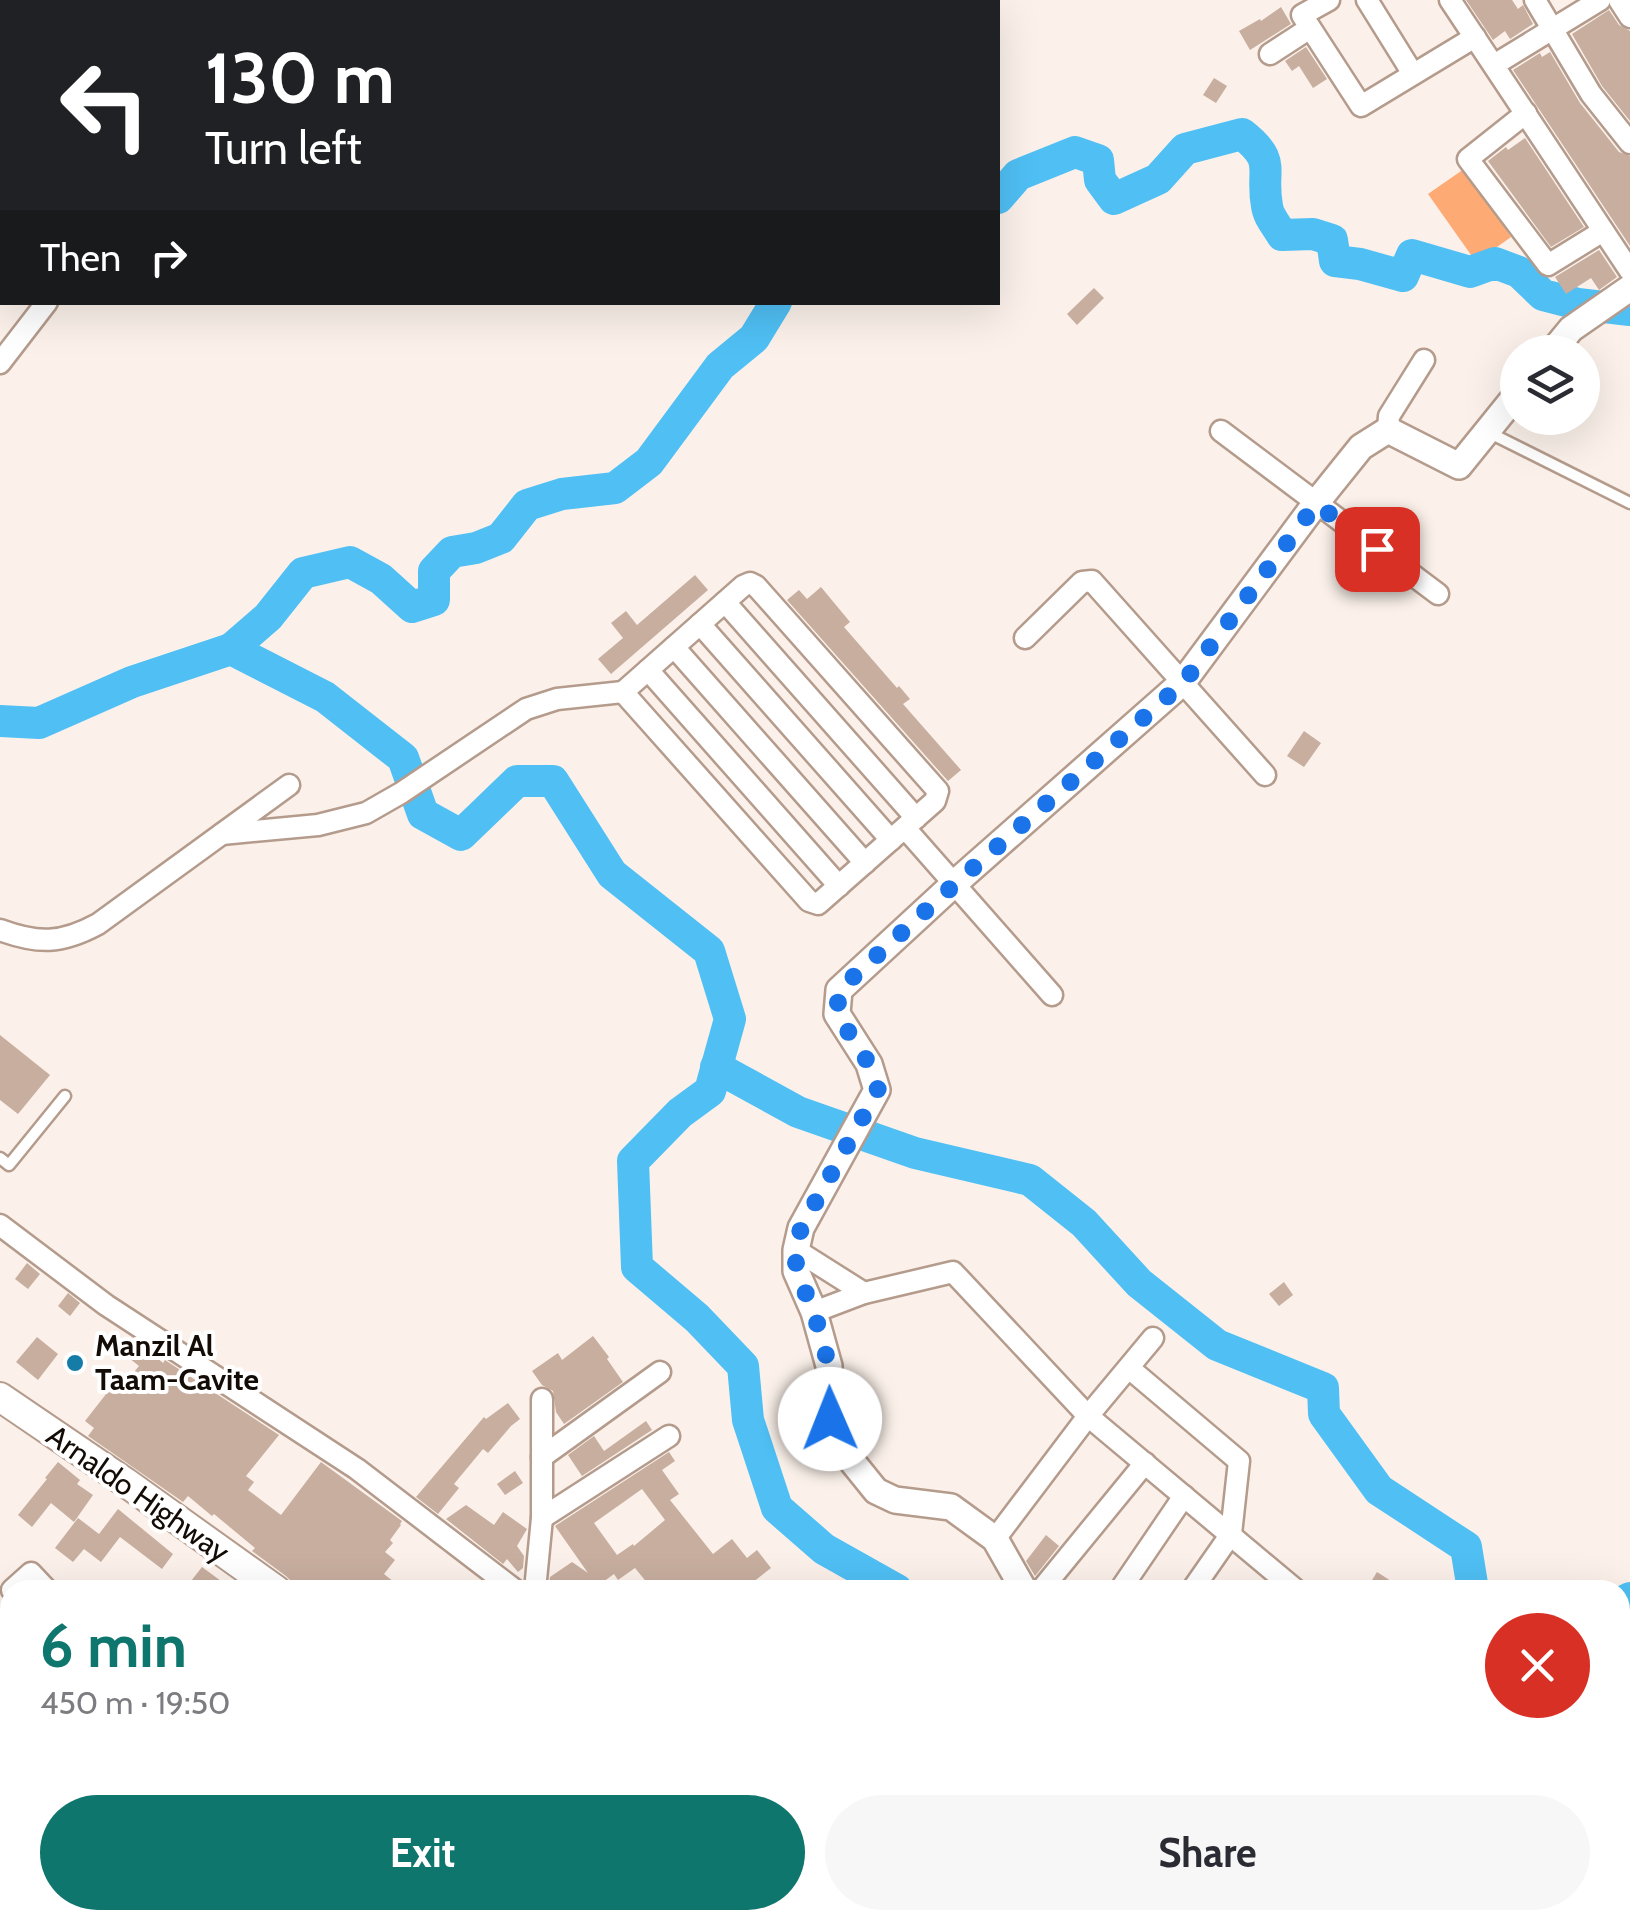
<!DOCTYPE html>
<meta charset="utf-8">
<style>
:root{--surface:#fff;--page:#f7f7f7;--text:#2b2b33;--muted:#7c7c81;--accent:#0f766e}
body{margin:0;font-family:Cabin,sans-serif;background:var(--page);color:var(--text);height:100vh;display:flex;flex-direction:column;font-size:38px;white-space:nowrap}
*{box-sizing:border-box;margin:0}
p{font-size:32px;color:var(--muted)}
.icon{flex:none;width:55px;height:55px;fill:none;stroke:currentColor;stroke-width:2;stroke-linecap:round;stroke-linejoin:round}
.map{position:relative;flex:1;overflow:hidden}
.panel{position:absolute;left:0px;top:1580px;width:1630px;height:350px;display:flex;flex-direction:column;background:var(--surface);border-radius:30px 30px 0 0;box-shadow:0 10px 40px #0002}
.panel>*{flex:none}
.banner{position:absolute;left:0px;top:0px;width:1000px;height:305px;box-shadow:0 10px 40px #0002;background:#202124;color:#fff;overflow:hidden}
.fabs{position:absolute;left:1500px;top:335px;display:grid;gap:20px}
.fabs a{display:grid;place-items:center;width:100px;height:100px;border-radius:50%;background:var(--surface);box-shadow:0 10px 40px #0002;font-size:50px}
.pin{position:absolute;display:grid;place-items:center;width:85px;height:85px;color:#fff;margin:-42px;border-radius:20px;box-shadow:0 5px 15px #0006}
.me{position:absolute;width:110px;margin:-55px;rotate:359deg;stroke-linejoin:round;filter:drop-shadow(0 0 8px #0008)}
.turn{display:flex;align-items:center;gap:35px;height:210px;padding:0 40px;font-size:45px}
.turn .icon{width:130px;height:130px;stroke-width:2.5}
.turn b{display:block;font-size:70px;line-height:85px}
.then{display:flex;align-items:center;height:95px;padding:0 40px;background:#0003;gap:20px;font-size:38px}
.round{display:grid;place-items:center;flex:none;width:105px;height:105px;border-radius:52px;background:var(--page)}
.summary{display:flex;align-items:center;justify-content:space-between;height:170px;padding:0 40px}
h1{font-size:60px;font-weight:800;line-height:75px;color:var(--accent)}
.primary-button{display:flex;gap:20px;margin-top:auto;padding:20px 40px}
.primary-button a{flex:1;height:115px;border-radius:60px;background:var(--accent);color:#fff;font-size:40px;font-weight:800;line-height:115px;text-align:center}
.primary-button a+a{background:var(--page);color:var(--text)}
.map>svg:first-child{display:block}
</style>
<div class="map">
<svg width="1630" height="1930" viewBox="0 0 1630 1930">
<rect width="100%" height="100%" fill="#fbf1ea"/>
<polygon fill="#fdaa74" points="1464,169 1511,237 1476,262 1428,194"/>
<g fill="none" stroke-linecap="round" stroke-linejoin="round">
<g stroke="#4fbff4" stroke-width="32">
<path d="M998 198 1018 175 1075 152 1098 160 1100 180 1114 199 1158 179 1185 149 1242 134C1278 162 1260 169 1267 206 1268 216 1277 226 1282 235L1313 234 1332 240 1335 261 1360 264 1403 276 1412 255 1470 272 1495 263 1519 272 1543 295 1578 304 1630 310"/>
<polyline points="231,649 268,617 303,573 350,562 381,579 412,607 434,600 434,571 452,552 476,548 501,538 527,505 562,494 615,488 649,462 720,366 754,338 776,302"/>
<polyline points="0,721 39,723 132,682 231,649 325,697 403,758 423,814 461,835 517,781 553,781 612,874 709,951 730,1019 710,1091 680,1113 633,1161 637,1267 697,1318 743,1366 748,1420 777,1508 824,1549 897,1590"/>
<polyline points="716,1067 798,1112 915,1153 1030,1180 1084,1223 1139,1283 1217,1345 1323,1388 1324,1414 1379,1490 1466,1547 1473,1590"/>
<polyline points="1620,1603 1630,1598"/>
</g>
</g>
<g fill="#c7ae9f" fill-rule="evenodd">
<polygon points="1466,0 1512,0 1518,9 1523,5 1533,24 1510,39 1505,31 1493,40"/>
<polygon points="1281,7 1291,24 1250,50 1239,31 1260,19 1261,21"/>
<polygon points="1609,10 1619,25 1630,31 1630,121 1602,86 1572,34"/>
<polygon points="1306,47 1327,79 1313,88 1299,66 1292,71 1285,61"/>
<polygon points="1550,52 1580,103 1619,152 1630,156 1630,246 1513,70 1540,53 1542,57"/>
<polygon points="1214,78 1227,86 1216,103 1203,95"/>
<polygon points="1525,138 1584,227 1551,247 1488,161 1506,147 1508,150"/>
<polygon points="1599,250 1617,277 1599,290 1591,278 1566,294 1555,277"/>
<polygon points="1094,288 1104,298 1077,325 1067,314"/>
<polygon points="695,575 708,590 611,674 598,659 623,638 611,623 626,611 637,625"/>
<polygon points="821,587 850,622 844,627 897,688 899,686 910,699 903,704 961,770 948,781 787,600 799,590 807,599"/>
<polygon points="1304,731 1321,743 1304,767 1287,756"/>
<polygon points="0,1035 50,1075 18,1114 0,1100"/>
<polygon points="27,1263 40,1274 28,1289 15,1279"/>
<polygon points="1284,1282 1293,1295 1279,1306 1269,1294"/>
<polygon points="68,1293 80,1303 70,1316 58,1306"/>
<polygon points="593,1336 609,1357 607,1359 623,1382 564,1424 556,1412 553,1391 542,1385 532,1371 558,1353 562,1360"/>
<polygon points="37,1337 58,1354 38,1380 16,1362"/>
<polygon points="133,1343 147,1355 150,1352 163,1363 165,1360 279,1435 246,1476 254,1482 248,1490 281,1515 321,1462 402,1521 400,1524 401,1525 390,1540 393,1543 385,1552 395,1560 384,1574 404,1590 300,1590 286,1576 252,1551 255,1548 214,1514 212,1516 188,1496 183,1502 88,1436 94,1428 85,1421 110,1389 116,1394 139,1366 124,1354"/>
<polygon points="508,1403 520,1419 511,1426 488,1453 483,1449 454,1484 459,1488 438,1514 416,1497 484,1417 486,1419"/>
<polygon points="646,1421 652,1430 582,1476 568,1455 594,1436 604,1451"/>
<path d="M669 1452 675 1461 662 1470 679 1494 670 1500 713 1554 732 1539 747 1558 757 1550 771 1568 743 1590H653L635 1568 618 1580 614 1574 592 1590H554L549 1584 550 1577 572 1562 588 1573 555 1526ZM642 1489 665 1520 634 1546 633 1544 617 1555 594 1523Z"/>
<polygon points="58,1462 80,1480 77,1484 93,1495 74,1522 51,1503 32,1527 18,1515 47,1479 45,1478"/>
<polygon points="515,1471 523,1483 505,1495 497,1484"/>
<polygon points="466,1505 494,1525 503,1512 527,1529 517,1546 524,1556 523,1568 518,1572 507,1559 503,1564 446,1519"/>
<polygon points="118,1509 173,1554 162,1569 120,1537 101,1562 84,1549 73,1562 55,1548 78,1518 99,1534"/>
<polygon points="1046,1535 1059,1546 1035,1576 1026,1561"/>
<polygon points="202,1567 221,1581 214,1590 184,1590"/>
<polygon points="1377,1572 1405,1590 1366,1590"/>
</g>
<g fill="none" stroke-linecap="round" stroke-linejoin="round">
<g stroke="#b49b8c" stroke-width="15">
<g id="service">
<polyline points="1488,432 1630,503"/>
<polyline points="0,1158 9,1165 65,1096"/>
<polyline points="498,1930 507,1920"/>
<polyline points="532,1930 540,1920"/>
</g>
</g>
<g stroke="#b49b8c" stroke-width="25">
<g id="minor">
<polyline points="1329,0 1302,15 1361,106 1475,37"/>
<polyline points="1367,0 1413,74"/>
<polyline points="1450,0 1630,271"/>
<polyline points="1535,0 1591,94 1630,143"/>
<polyline points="1619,0 1630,17"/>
<polyline points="1270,54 1310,28"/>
<polyline points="1494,65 1600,0"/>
<polyline points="1526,113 1468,159 1548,265 1603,231"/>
<polyline points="0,363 47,302"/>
<polyline points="1388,430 1389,416 1424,360"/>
<polyline points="1221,431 1438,594"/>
<polygon points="750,583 756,586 938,791 935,801 818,904 809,901 623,692 743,586"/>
<polyline points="725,602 916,818"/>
<polyline points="700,624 891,840"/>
<polyline points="1025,638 1082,582 1092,581 1265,775"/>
<polyline points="674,647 865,863"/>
<polyline points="648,670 839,886"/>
<polyline points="905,828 1052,995"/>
<polyline points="222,834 318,825 366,813 401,793 526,709 557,699 623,692"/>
<path d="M0 930C38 944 61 944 98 924L289 785"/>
<polyline points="0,1225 106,1305 357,1469 515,1590"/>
<polyline points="796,1250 864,1293"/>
<polyline points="814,1312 864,1293 953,1272 1088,1416 1296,1590"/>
<polyline points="1129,1368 1239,1461 1231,1534 1192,1590"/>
<polyline points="542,1457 660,1372"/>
<polyline points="542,1518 669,1436"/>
<polyline points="995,1539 1088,1416 1153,1338"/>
<polyline points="12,1590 31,1573 47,1590"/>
<polyline points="535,1590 542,1518 542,1399"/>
<polyline points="1041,1590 1145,1463"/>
<polyline points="1120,1590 1184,1496"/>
<polyline points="0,1628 10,1639"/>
<polyline points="1620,1736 1630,1722"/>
<polyline points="0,1757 10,1745"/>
<polyline points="1620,1837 1630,1844"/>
<polyline points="0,1877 10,1865"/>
<polyline points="91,1920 103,1930"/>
<polyline points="846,1920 856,1930"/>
<polyline points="1313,1920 1319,1930"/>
<polyline points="49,1930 57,1920"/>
<polyline points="128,1930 137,1920"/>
<polyline points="210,1930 219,1920"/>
<polyline points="298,1930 306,1920"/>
<polyline points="1330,1930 1337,1920"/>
<polyline points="1479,1930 1486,1920"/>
<polyline points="1627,1930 1630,1925"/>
</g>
</g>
<g stroke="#b49b8c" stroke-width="30">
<g id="tertiary">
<polyline points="1552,352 1571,329 1630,288"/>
<polyline points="1024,1590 995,1539 951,1507 895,1500 876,1491 838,1444 830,1419 829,1366 814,1312 796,1271 796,1250 801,1228 877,1090 869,1064 837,1014 839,990 955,883 1183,682 1316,503 1361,447 1388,430 1459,466 1518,393"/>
<polyline points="1198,1930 1209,1920"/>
</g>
</g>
<g stroke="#b49b8c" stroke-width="32">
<g id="secondary">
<polyline points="0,1397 125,1482 276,1590"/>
<polyline points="730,1920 743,1930"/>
</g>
</g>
<use href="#service" stroke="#fff" stroke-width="10"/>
<use href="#minor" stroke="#fff" stroke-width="20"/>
<use href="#tertiary" stroke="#fff" stroke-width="25"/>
<use href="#secondary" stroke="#fff" stroke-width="28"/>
</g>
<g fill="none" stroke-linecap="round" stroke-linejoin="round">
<polyline stroke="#1a73e8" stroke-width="18" stroke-dasharray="0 32.4" points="830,1419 829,1366 814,1312 796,1271 796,1250 801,1228 878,1090 869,1064 837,1014 839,990 956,883 1184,682 1316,504 1377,549"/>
</g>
<circle fill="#147ca7" stroke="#fff" stroke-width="4" cx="75" cy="1363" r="10"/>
<g text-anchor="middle" stroke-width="8" stroke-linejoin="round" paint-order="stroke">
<g font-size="30" font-weight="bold" fill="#130b06" stroke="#fff" text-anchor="start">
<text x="95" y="1356">Manzil Al<tspan x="95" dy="34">Taam-Cavite</tspan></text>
</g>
<g font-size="30" fill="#130b06" stroke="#fff">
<text transform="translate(138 1494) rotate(35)" y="10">Arnaldo Highway</text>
</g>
</g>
</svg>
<div class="fabs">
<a><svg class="icon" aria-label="layers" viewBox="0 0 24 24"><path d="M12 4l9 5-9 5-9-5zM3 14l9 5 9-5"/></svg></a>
</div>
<div class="pin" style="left:1377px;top:549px;background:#d93025"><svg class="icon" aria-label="arrive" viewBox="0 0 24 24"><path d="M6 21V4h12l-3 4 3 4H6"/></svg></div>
<svg class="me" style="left:830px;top:1419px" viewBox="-20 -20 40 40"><circle r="19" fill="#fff"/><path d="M0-13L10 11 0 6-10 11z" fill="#1a73e8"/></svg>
<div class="banner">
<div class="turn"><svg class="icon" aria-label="left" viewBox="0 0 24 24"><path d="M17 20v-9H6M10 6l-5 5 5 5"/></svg><div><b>130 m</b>Turn left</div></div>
<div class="then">Then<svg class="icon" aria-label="right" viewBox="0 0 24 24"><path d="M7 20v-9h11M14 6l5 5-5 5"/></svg></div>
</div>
<section class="panel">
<div class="summary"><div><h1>6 min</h1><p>450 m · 19:50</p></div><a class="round" style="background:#d93025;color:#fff"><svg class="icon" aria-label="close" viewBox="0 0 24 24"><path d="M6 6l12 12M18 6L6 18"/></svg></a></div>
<div class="primary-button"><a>Exit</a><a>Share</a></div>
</section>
</div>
